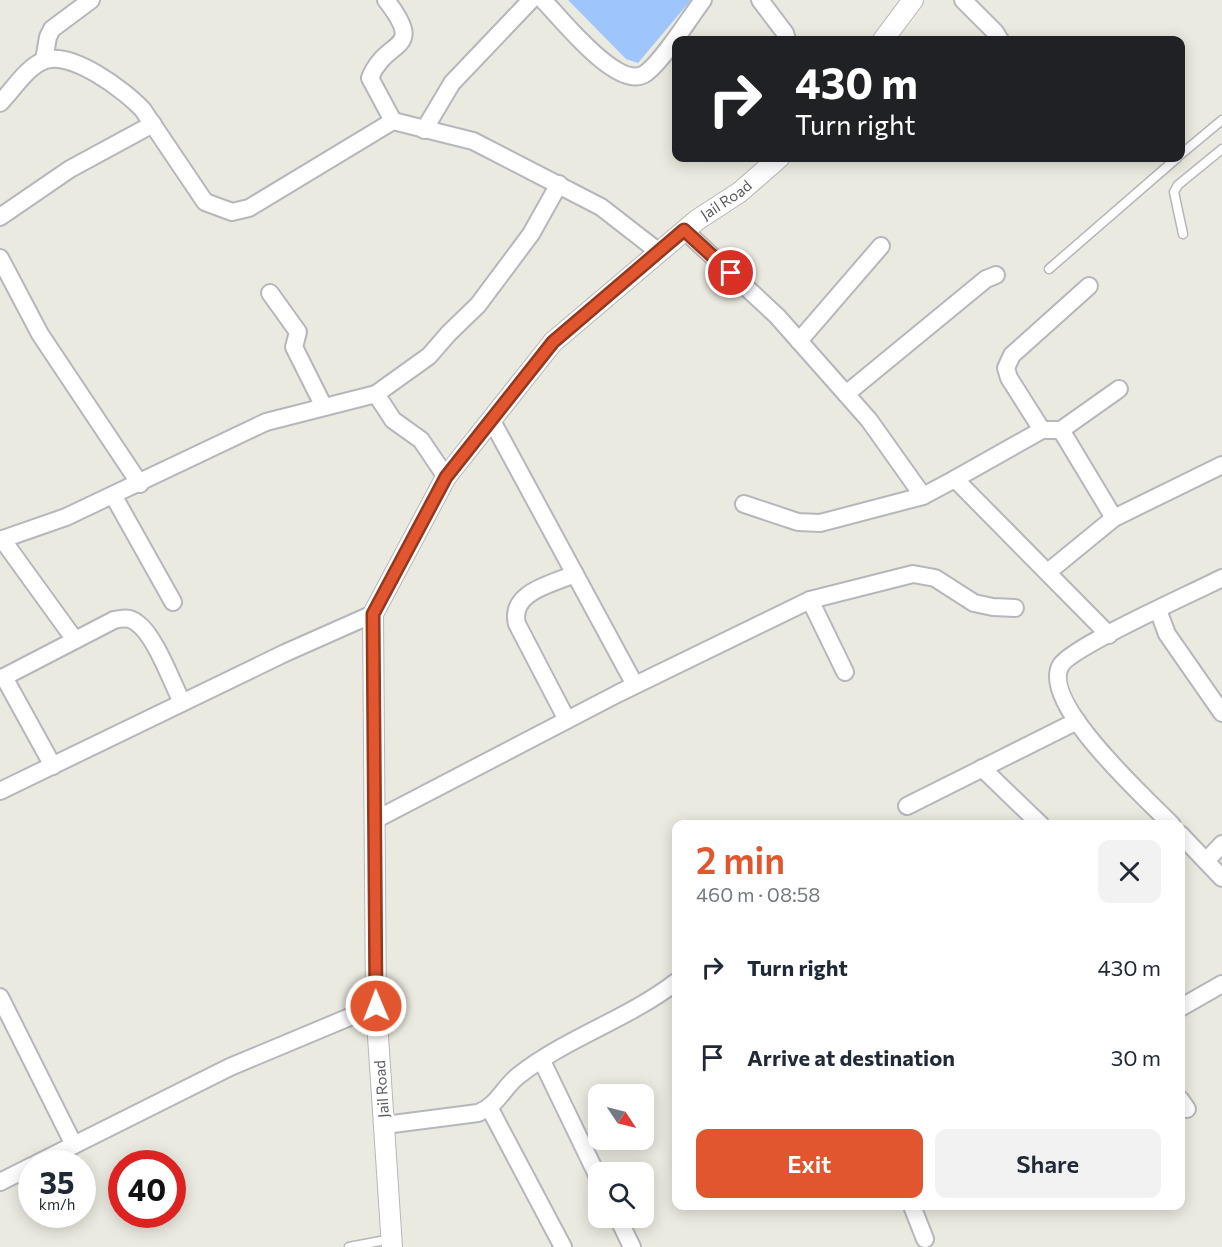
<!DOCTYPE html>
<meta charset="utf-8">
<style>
:root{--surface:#fff;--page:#f2f2f3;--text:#1f2937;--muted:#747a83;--accent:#e2562f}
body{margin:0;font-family:Commissioner,sans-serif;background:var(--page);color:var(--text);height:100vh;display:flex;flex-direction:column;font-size:22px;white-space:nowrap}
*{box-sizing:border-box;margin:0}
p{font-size:20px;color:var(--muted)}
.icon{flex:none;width:33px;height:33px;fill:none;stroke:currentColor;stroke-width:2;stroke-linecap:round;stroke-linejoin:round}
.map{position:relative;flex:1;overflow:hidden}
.sheet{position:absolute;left:672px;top:820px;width:513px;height:390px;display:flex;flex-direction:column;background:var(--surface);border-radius:12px;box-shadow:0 3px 15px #0003}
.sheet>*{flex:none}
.guide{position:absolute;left:672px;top:36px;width:513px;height:126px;border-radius:12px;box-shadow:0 3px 15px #0003;background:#202124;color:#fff;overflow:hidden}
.needle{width:39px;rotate:125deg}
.tools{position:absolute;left:588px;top:1084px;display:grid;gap:12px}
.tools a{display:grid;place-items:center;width:66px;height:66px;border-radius:12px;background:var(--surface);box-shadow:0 3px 15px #0003;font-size:30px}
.speed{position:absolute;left:18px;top:1150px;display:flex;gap:12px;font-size:30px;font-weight:700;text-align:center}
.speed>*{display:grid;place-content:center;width:78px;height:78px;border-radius:50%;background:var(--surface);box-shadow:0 3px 15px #0003;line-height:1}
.speed small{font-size:15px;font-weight:400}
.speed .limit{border:9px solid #d22;background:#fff;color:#111}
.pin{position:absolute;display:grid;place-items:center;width:51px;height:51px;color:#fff;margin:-26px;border:3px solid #fff;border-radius:50%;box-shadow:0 2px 6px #0007}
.me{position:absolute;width:66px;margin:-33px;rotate:359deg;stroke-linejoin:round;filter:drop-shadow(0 0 4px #0008)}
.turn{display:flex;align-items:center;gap:21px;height:126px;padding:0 24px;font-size:27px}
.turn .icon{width:78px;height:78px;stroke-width:2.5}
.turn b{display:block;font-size:42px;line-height:51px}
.round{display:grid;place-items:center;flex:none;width:63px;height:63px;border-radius:12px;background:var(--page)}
.summary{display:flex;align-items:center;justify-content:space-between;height:102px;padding:0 24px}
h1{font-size:36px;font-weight:600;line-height:45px;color:var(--accent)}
.cta{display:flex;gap:12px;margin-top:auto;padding:12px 24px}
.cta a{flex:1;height:69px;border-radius:12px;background:var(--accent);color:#fff;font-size:24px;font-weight:600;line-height:69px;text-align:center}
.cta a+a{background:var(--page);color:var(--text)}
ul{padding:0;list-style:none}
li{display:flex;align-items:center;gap:18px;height:90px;padding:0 24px}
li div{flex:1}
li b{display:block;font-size:22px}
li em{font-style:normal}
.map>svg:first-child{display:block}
</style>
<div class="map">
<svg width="1222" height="1247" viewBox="0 0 1222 1247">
<rect width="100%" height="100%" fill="#ebeae0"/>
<polygon fill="#9fc6fc" points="568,0 691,0 638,63 626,59"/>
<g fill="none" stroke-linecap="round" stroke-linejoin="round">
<g stroke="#b6b7bc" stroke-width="11">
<g id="service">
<polyline points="1180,155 1222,120"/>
<polyline points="1183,234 1174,192 1178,185 1222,149"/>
<polyline points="1049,269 1177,158"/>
<polyline points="349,1247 391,1239"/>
</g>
</g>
<g stroke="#b6b7bc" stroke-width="20">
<g id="minor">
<path d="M386 0C427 53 386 37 370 78L393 121"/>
<path d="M543 0C561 18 619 93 646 73 664 59 688 20 703 0"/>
<polyline points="760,0 785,33 787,40"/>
<polyline points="963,0 995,32 1000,40"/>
<polyline points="44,60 48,37 52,29 91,0"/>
<path d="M0 103C13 90 26 68 43 61 70 49 126 91 143 110L205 202 232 212 249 208 393 121 473 141 601 207 659 252"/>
<polyline points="424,130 452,83 531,0"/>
<polyline points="0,217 70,169 153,124"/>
<polyline points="684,230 777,316 869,420 923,496 955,479 1109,635"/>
<polyline points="0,258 40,334 140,484"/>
<polyline points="270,293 298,332 294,347 324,407"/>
<polyline points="799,341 881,246"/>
<polyline points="846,394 986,279 996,275"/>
<polyline points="492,421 635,685"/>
<polyline points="1042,430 1009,378 1006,368 1012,355 1089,286"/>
<polyline points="1061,430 1119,389"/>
<polyline points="446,477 421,440 393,420 376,394 429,356 449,333 478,305 531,234 559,184"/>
<polyline points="955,479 1042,430 1061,430 1114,518"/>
<polyline points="113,495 173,602"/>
<polyline points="744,504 798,522 820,523 923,496"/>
<polyline points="2,539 75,640"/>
<polyline points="0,540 66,517 266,422 376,394"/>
<polyline points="1048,572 1114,518 1222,465"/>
<polyline points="810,600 913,574 935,578 974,603 993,607 1015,608"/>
<polyline points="1158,610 1167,634 1222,713"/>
<path d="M4 677 114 620C123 618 130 617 137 623 155 635 172 683 182 702"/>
<polyline points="0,679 4,677 53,766"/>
<path d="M567 720 517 624C509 592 552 584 575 574"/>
<polyline points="982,768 1041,825"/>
<polyline points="0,791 285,653 373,614"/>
<polyline points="907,806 1077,721"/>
<polyline points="375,820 619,693 810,600 845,672"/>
<path d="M1172 825C1148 800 1038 702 1061 665 1073 646 1195 592 1222 578"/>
<polyline points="1180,834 1222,878"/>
<polyline points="1206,861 1222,844"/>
<polyline points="0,997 74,1145"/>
<polyline points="1180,1008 1222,984"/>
<polyline points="542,1061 598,1177"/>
<polyline points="1180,1099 1187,1109"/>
<polyline points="490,1109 563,1247"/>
<path d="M385 1125 478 1113C497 1106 503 1088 518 1076 564 1039 628 1019 676 982"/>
<polyline points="36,1164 230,1067 376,1006"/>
<polyline points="0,1182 32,1166"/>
<polyline points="912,1206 925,1239"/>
<polyline points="618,1218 632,1247"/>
</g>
</g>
<g stroke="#b6b7bc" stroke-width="22">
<g id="tertiary">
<polyline points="883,40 913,0"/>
<path id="s1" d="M392 1247 376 1006 373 614 446 477 553 342 697 220 740 192 779 158"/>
</g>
</g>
<use href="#service" stroke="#fff" stroke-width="8"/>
<use href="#minor" stroke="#fff" stroke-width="16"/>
<use href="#tertiary" stroke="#fff" stroke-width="20"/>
</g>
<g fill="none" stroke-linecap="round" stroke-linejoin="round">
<g stroke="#93381f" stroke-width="15">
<polyline id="route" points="376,1006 373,614 446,477 553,342 684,230 731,273"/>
</g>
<use href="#route" stroke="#e2562f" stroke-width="10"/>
</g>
<g text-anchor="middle" stroke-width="6" stroke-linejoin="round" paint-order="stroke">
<g font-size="15" fill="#595b60" stroke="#fff">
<text dy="5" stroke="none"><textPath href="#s1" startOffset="1185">Jail Road</textPath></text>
<text transform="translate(382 1089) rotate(-94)" y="5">Jail Road</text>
</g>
</g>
</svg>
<div class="tools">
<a><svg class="needle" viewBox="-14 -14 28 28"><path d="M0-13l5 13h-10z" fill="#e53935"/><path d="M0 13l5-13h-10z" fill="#747a83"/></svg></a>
<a><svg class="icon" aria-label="search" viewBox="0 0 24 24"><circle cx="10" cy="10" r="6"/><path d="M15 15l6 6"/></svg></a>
</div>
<div class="speed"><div>35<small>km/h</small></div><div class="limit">40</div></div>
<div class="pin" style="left:731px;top:273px;background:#d93025"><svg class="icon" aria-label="arrive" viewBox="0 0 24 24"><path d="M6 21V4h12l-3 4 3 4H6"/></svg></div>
<svg class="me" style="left:376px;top:1006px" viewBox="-20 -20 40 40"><circle r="17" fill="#e2562f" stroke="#fff" stroke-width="3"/><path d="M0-11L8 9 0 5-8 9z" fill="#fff"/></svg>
<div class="guide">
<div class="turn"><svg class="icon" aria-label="right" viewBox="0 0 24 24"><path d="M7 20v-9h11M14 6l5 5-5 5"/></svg><div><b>430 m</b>Turn right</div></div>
</div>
<section class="sheet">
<div class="summary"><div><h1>2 min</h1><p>460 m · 08:58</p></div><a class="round"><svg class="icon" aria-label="close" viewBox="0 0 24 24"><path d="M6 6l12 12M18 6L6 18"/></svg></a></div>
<ul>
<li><svg class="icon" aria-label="right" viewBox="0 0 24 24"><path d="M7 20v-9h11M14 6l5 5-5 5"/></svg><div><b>Turn right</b></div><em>430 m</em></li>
<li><svg class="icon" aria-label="arrive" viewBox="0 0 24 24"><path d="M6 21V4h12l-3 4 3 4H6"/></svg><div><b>Arrive at destination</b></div><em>30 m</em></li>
</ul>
<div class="cta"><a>Exit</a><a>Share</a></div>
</section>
</div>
